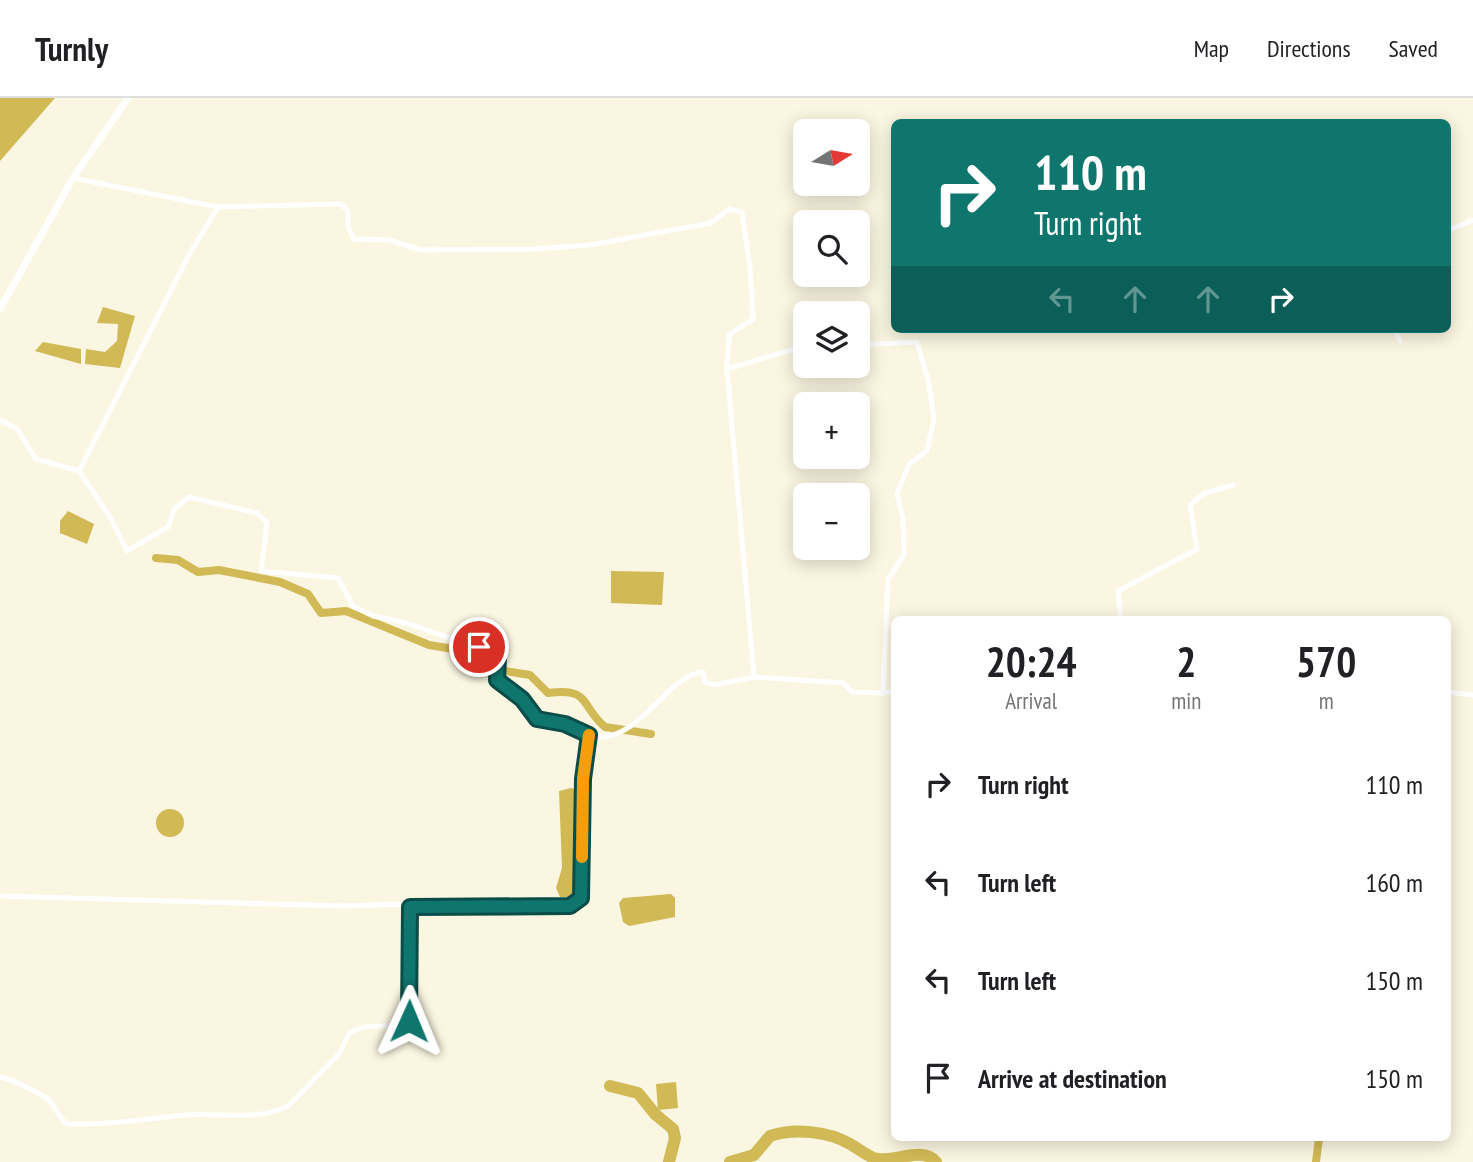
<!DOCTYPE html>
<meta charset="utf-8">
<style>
:root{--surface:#fff;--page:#f2f2f2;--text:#202124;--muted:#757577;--line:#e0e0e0}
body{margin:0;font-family:"PT Sans Narrow",sans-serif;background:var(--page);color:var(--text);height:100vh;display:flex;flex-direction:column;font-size:26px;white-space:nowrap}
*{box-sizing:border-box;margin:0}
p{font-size:23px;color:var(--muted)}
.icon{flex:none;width:38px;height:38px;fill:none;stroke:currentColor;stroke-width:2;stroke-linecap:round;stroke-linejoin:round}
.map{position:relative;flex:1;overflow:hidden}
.panel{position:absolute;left:891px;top:518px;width:560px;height:525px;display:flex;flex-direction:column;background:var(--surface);border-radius:10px;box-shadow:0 4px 18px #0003}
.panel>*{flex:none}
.banner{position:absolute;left:891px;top:21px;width:560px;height:214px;border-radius:10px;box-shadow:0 4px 18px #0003;background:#0f766e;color:#fff;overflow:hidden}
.needle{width:46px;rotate:79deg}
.tools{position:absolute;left:793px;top:21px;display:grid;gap:14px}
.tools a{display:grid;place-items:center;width:77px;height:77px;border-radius:10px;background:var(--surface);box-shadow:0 4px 18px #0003;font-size:35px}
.pin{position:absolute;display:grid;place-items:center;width:60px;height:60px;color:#fff;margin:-30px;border:4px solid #fff;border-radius:50%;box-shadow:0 2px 7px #0007}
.me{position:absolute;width:77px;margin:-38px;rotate:1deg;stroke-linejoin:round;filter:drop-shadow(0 0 5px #0008)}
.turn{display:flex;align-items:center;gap:24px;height:147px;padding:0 28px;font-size:32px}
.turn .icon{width:91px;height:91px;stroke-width:2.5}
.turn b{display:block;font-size:49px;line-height:60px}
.lanes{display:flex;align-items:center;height:66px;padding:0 28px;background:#0003;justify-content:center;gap:35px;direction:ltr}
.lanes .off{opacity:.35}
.eta{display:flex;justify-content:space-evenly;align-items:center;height:119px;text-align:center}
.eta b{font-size:42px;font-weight:600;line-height:49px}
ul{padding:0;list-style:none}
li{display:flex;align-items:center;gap:21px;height:98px;padding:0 28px}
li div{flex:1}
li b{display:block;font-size:26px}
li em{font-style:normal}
header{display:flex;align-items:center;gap:42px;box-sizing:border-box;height:98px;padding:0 35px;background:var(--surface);border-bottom:2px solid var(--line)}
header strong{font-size:33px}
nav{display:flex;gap:38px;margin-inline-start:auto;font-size:24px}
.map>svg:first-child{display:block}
</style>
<header>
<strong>Turnly</strong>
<nav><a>Map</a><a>Directions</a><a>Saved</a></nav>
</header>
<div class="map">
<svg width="1473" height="1064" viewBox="0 0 1473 1064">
<rect width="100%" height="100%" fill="#fbf6e1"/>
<g fill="#d1b956">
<polygon points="0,0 55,0 0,63"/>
<polygon points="103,209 135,218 120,270 85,266 86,251 105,254 117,243 118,226 97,225"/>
<polygon points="43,244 81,251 81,266 35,253"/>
<polygon points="68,413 94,426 87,446 60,435 60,423"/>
<polygon points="611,473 664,474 662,507 611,505"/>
<polygon points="571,690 577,692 580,699 574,795 570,799 560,799 556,790 562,770 559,693"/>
<circle cx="170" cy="725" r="14"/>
<polygon points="671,796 675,800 675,819 629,828 623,824 619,805 623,800"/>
<polygon points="676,984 678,1010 658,1012 656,986"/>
</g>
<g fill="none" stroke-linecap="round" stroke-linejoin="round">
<g stroke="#d1b956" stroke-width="8">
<path d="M156 460 178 462 198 474 219 472 280 484 308 496 321 515 346 513 429 547 471 554 505 573 530 577 548 595C591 589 580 608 605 629L651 636"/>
<polyline points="1316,1064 1319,1040"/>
</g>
<g stroke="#d1b956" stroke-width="12">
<polyline points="610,988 638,995 655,1016 673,1031 675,1040 669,1064"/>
<path d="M730 1064 754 1057 770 1038C794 1030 828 1033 850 1046 858 1050 869 1060 878 1061 896 1064 923 1048 936 1064"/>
</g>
<g stroke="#fff" stroke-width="5">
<polyline points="73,80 218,109 341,106 348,113 348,129 354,141 389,142 421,152 535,151 590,147 711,125 729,111 742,114 750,170 753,221 729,237 727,271 754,579"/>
<polyline points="1447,133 1473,122"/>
<polyline points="1394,231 1400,243"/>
<path d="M727 271C753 265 778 253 805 250"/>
<path d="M0 322 17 331 36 361 79 373 110 419 127 453 168 429 175 410 189 399 257 415 267 424 261 473 338 480 353 508 373 518 407 525 494 556 499 563 497 582 522 601 537 621C551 623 566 625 580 631 587 634 591 638 599 639 642 640 667 577 703 574L705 584 715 587 754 579 844 585 852 594 883 595 888 481 904 457 903 420 897 396 909 366 927 353 934 321 928 282 917 244 858 247"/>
<polyline points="79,373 190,155 218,109"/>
<polyline points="1121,522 1118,493 1197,451 1190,407 1205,395 1233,387"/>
<polyline points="1447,594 1473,597"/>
<polyline points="883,595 894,593"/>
<path d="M0 798 343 808 405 806 410 809V813L409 923 401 927 364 929 350 934 339 956 288 1008C256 1024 220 1014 186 1017 147 1021 107 1027 67 1026 59 1020 56 1011 50 1003 45 997 9 980 0 979"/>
<polyline points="410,809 570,808 581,800 583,682 589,637"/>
</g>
<polyline stroke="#fff" stroke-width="7" points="0,211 73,80 128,0"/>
</g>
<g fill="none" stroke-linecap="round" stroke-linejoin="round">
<g stroke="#0a4d48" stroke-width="18">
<polyline id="route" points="409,923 410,809 570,808 581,800 583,681 589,637 565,626 537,621 522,601 497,582 498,559 479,549"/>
</g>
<use href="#route" stroke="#0f766e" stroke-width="12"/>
<polyline stroke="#f59e0b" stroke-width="12" points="582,759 583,681 589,637"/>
</g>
</svg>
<div class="tools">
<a><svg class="needle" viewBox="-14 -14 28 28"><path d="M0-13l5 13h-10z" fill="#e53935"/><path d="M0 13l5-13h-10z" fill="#757577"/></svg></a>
<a><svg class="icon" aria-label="search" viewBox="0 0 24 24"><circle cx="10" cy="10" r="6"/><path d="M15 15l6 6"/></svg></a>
<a><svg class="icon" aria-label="layers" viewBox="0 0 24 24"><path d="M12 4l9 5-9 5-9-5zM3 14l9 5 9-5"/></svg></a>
<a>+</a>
<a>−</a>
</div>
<div class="pin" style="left:479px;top:549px;background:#d93025"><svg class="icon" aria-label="arrive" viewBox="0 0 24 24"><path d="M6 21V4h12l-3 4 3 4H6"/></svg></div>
<svg class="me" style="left:409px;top:923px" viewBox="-20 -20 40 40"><path d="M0-17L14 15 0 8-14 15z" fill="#0f766e" stroke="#fff" stroke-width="4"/></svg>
<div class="banner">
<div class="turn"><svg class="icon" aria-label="right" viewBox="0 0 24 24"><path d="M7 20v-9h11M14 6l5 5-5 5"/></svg><div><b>110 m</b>Turn right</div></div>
<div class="lanes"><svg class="icon off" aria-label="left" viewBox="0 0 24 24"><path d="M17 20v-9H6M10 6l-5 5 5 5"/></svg><svg class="icon off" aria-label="ahead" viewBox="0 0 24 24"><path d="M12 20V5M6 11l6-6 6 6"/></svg><svg class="icon off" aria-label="ahead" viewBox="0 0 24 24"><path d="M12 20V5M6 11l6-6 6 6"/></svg><svg class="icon" aria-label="right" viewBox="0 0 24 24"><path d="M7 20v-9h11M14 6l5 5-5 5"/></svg></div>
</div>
<section class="panel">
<div class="eta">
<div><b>20:24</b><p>Arrival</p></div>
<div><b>2</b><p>min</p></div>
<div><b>570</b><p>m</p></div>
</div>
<ul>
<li><svg class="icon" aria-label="right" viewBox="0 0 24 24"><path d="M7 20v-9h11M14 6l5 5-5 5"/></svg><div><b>Turn right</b></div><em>110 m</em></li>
<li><svg class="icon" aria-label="left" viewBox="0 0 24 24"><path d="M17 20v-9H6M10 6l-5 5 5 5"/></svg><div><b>Turn left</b></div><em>160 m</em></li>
<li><svg class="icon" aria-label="left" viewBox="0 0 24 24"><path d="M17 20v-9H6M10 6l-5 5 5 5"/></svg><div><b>Turn left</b></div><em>150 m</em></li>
<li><svg class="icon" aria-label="arrive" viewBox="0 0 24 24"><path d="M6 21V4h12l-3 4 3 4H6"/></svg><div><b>Arrive at destination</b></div><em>150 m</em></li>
</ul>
</section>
</div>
